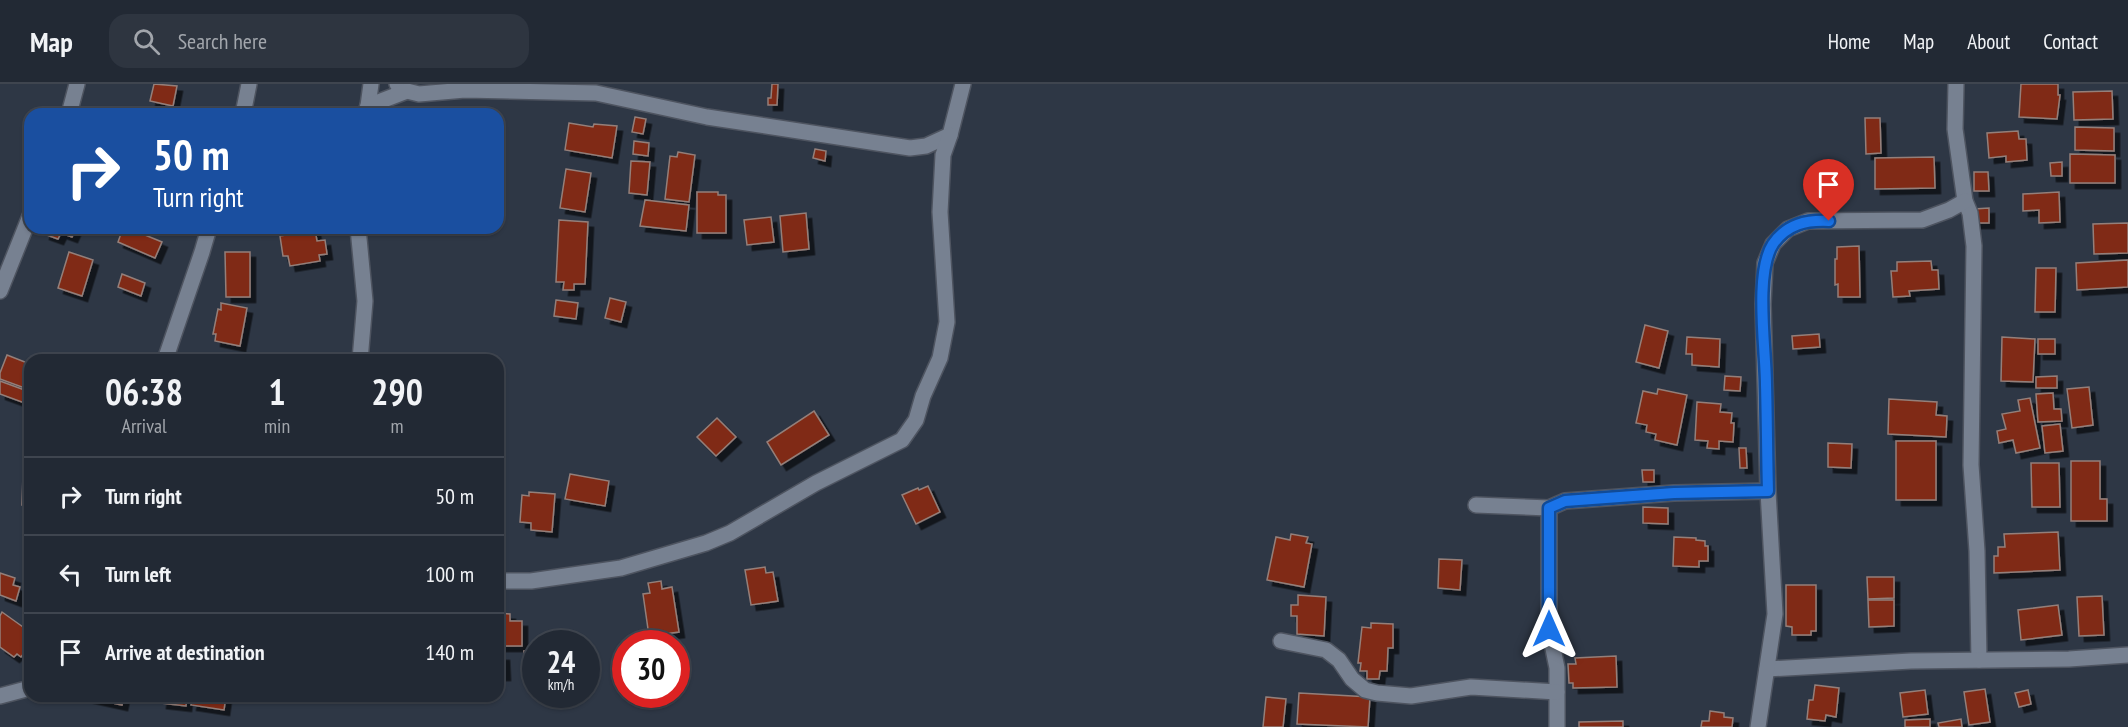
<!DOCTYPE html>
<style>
:root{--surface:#222934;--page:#2e3540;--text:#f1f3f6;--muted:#a2a6ac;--line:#3f454f}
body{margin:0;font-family:"PT Sans Narrow",sans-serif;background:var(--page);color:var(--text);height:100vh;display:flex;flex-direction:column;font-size:22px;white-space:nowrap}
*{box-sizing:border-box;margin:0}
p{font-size:20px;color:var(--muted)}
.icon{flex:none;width:33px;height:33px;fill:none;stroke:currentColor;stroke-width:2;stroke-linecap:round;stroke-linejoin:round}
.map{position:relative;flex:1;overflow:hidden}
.sheet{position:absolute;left:24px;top:270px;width:480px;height:348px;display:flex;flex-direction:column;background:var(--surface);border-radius:18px;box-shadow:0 2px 4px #0004,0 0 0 2px var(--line)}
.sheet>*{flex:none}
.guide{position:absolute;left:24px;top:24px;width:480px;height:126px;border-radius:18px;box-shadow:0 2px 4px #0004,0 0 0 2px var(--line);background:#1a4fa0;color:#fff;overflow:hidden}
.speed{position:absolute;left:522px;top:546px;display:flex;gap:12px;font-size:30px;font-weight:700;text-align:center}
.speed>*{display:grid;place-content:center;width:78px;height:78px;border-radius:50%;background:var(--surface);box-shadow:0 2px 4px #0004,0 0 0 2px var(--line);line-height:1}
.speed small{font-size:15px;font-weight:400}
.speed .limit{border:9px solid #d22;background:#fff;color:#111}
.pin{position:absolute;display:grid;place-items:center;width:51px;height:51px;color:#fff;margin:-62px -26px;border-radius:50% 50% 50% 0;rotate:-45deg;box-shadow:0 0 6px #0007}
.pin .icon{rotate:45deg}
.me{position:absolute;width:66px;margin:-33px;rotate:0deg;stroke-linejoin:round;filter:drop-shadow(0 0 4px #0008)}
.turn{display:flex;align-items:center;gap:21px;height:126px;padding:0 30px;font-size:27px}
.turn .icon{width:78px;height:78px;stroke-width:2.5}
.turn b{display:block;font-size:42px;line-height:51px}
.eta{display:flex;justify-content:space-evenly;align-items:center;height:102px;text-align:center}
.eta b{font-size:36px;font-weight:700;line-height:42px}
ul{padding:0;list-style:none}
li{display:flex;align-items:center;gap:18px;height:78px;padding:0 30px;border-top:2px solid var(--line)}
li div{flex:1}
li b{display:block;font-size:22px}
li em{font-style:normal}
header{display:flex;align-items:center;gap:36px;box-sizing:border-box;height:84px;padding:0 30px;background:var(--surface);border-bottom:2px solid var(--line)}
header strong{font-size:28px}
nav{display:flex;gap:33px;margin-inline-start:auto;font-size:21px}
.search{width:420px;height:54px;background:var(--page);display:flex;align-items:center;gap:15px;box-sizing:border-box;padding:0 21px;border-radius:18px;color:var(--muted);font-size:22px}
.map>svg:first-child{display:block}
</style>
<header>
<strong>Map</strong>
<div class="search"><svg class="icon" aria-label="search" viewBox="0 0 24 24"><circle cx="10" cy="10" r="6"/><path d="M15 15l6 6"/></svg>Search here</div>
<nav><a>Home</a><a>Map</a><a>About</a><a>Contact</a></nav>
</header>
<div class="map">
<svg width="2128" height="643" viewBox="0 0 2128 643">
<defs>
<filter id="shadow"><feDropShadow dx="5.5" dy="5.5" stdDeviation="0" flood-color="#0009"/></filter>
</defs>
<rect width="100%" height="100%" fill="#2e3745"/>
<g fill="#802b14" stroke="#947f7a" stroke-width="1.5" filter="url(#shadow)">
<polygon points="154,0 177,2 173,22 150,17"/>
<polygon points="772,0 778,0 777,21 768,21 768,14 771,14"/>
<polygon points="2021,0 2058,0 2058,11 2060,11 2057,35 2019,33"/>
<polygon points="2112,7 2113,35 2074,36 2073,8"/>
<polygon points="149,23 173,30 147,30"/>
<polygon points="635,33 646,35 643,50 632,48"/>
<polygon points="1865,34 1880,34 1881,69 1866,70"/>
<polygon points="569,39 593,43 594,40 617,42 612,74 565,66"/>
<polygon points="2075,43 2114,44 2114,67 2075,66"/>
<polygon points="2018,47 2019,55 2026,55 2027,76 2006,78 2006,72 1989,74 1987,49"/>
<polygon points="634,57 649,59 648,72 633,70"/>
<polygon points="815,65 826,67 825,77 813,74"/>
<polygon points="678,68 695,71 689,118 665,115 670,72 677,73"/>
<polygon points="2070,70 2115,71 2115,99 2070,99"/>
<polygon points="1934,73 1935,104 1875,105 1875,74"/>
<polygon points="631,77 650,78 647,111 629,109"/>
<polygon points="2062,78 2062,92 2051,92 2050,79"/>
<polygon points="566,85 591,89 585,128 560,124"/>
<polygon points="1974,88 1988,88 1989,107 1974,107"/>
<polygon points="697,108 718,108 718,111 726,111 726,149 697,149"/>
<polygon points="2059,108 2060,138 2039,139 2039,126 2023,127 2023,110"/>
<polygon points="645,116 689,121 686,147 640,142"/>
<polygon points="1989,124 1989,139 1975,139 1974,125"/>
<polygon points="806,129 809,165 783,168 780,132"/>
<polygon points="771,133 774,158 747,161 744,136"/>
<polygon points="559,136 588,138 585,200 574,200 574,206 563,206 564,198 556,198"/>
<polygon points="2128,139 2128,169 2094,170 2093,140"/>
<polygon points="46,144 76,144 72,153 61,149 58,155 44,150"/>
<polygon points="123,144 128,144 162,158 155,174 118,158"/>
<polygon points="315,146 317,157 325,156 327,170 319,171 320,177 290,182 288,172 283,172 280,152"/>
<polygon points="1859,162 1860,213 1838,213 1838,200 1835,201 1835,175 1837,175 1837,163"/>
<polygon points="69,168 93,176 82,212 58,204"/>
<polygon points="225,168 250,168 250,213 226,213"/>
<polygon points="2128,176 2128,203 2077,206 2076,179"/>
<polygon points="1931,177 1932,186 1938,186 1939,205 1909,207 1910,212 1893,213 1891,187 1897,187 1897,178"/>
<polygon points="2036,184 2056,184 2055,228 2035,228"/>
<polygon points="122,190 145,199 141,212 118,203"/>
<polygon points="610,214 626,218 621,238 605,234"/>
<polygon points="556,216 578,219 576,235 554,232"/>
<polygon points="221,219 247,224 240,262 215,257 216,250 213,250 218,225 221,226"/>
<polygon points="1645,241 1668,247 1659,284 1636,278"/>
<polygon points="1819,250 1820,263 1793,265 1792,252"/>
<polygon points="1687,253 1720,255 1719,283 1692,281 1692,270 1686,270"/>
<polygon points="2002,253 2035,255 2033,298 2001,297"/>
<rect x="2038" y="255" width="17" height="15"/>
<polygon points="7,271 30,280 30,306 0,295 0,289"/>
<polygon points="1725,292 1741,293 1740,307 1724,306"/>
<polygon points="2057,292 2057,304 2036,304 2036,293"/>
<polygon points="0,297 30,308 30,321 0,310"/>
<polygon points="2089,303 2093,341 2072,344 2067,305"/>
<polygon points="1658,305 1687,311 1677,361 1655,356 1656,350 1646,348 1647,341 1636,339 1643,307 1657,310"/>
<polygon points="2053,309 2054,325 2061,325 2062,337 2038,338 2036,310"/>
<polygon points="2030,314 2040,364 2016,369 2013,356 1999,359 1997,347 2006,345 2002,330 2020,327 2018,316"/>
<polygon points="1889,315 1937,318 1936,331 1947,332 1946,353 1888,350"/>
<polygon points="1697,318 1721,320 1720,328 1732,329 1731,339 1734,339 1733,358 1719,357 1719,365 1707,364 1708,357 1695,356"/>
<polygon points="814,327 829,351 781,381 767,358"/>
<polygon points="717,334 736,353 716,372 697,353"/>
<polygon points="2060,340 2063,367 2045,369 2042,342"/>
<rect x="1896" y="357" width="40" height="59"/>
<polygon points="1828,359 1852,360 1851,384 1828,383"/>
<polygon points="1739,364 1746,364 1747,384 1740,384"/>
<polygon points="2071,377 2100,377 2100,415 2107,415 2107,437 2071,437"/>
<polygon points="2031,379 2059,379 2060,423 2032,423"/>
<polygon points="1642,386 1654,386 1654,398 1643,398"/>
<polygon points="23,390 30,391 30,421 22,421"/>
<polygon points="570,390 609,397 605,422 565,415"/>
<polygon points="928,402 940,428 916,440 902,411 918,404 919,406"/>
<polygon points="529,408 555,410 552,448 531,446 531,439 520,438 522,411 529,412"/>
<polygon points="1643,423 1668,424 1668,440 1643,439"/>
<polygon points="2058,448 2060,486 1994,489 1994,472 1998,472 1998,463 2005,463 2004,450"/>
<polygon points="1291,450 1308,453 1306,459 1312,460 1304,503 1267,496 1276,453 1290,456"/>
<polygon points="1674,453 1696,454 1696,456 1705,457 1705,462 1708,462 1708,477 1699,477 1699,483 1673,482"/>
<polygon points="1439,475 1462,476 1460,506 1438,504"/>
<polygon points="765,483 766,489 773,488 778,517 751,521 745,486"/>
<polygon points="0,489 15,494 13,501 20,503 16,517 0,511"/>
<polygon points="1867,493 1894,493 1894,514 1868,515"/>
<polygon points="661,497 662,505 672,503 679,548 649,552 643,510 650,509 648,499"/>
<polygon points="1786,501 1816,501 1816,547 1811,547 1811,551 1792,551 1792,543 1786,542"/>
<polygon points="1298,511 1326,513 1324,552 1297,550 1297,532 1291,532 1291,521 1298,521"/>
<polygon points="2102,512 2104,551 2079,552 2077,513"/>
<polygon points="1868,516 1894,516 1894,542 1869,543"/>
<polygon points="2058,521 2062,551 2021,556 2018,526"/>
<polygon points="2,528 30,548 28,558 30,561 21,573 17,570 14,573 0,563 0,532"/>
<polygon points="498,529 510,530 510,537 522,537 522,562 498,562"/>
<polygon points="1371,539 1393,540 1393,564 1388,564 1387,587 1380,587 1379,595 1367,595 1367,587 1360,587 1361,579 1358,579 1362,543 1371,544"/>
<polygon points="498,567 499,571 504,571 505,591 498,591"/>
<rect x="524" y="567" width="12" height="24"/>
<polygon points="1616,572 1617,603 1573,604 1573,599 1569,599 1568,580 1576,580 1575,574"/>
<polygon points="1815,601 1839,604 1836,633 1826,631 1825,637 1807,635 1809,616 1813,616"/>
<polygon points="1985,605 1990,638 1969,641 1964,608"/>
<polygon points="1925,606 1928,630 1903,633 1900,609"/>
<polygon points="2028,606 2031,620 2019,623 2015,609"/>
<polygon points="1299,609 1370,613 1368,643 1297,640"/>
<polygon points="81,612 124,612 122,621"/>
<polygon points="162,612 187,612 186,622 161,619"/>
<polygon points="193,612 226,612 224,626 191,621"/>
<polygon points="1266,613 1286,615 1283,643 1263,643"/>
<polygon points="1710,627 1724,629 1724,633 1733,634 1732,643 1701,643 1702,637 1709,637"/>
<polygon points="1930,635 1930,643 1905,643 1905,636"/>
<polygon points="1961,635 1962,643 1939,643 1938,639"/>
<polygon points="1623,637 1623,643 1579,643 1579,638"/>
</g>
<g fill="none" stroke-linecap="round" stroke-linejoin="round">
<g stroke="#4e5460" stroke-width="18">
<g id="minor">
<polyline points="397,0 407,7 419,10 465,6 596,9 707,33 910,64 926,62 950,51 963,0"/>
<polyline points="1956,0 1955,45 1965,117 1970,129 1974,162 1971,381 1977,467 1979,576"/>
<polyline points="368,22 371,0"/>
<polyline points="69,30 77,0"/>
<polyline points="243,30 249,0"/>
<polyline points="365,30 368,22 407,7"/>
<polyline points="358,144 365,217 360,276"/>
<polyline points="0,207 30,132"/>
<polyline points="165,276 202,168 209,144"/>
<polyline points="1476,421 1549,424 1565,417 1674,409 1768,407"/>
<polyline points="1549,424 1549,545 1557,584 1557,643"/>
<polyline points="498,497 531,497 621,484 706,459 730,449 816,399 902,356 916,336 923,312 940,274 947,238 940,128 943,71 950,51"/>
<polyline points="1281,557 1326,566 1339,576 1352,595 1365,606 1377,609 1411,612 1471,603 1557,608"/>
<polyline points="1767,585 1911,577 2069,575 2128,571"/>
<polyline points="0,612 30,604"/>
<polyline points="1758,643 1775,530 1768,407 1763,220 1765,179 1773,160 1788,145 1808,137 1922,136 1949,126 1965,117"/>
</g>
</g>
<use href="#minor" stroke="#778191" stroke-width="15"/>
</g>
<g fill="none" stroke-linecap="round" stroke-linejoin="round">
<g stroke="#114b97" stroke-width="15">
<path id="route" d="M1549 545V424L1565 417 1674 409 1768 407C1767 372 1767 336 1766 301 1766 266 1754 189 1773 160 1787 140 1806 136 1829 137"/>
</g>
<use href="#route" stroke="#1a73e8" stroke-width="10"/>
</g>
</svg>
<div class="speed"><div>24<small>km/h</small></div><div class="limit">30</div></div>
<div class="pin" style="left:1829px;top:137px;background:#d93025"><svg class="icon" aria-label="arrive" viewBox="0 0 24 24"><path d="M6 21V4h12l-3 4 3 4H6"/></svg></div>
<svg class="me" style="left:1549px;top:545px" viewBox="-20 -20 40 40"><path d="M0-17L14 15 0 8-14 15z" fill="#1a73e8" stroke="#fff" stroke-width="4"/></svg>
<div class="guide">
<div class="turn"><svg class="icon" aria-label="right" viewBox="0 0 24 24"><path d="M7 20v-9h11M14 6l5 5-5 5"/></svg><div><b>50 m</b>Turn right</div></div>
</div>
<section class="sheet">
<div class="eta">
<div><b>06:38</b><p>Arrival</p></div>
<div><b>1</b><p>min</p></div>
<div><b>290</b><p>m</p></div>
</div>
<ul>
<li><svg class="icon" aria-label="right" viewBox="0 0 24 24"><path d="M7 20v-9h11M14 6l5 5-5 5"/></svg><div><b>Turn right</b></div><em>50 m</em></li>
<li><svg class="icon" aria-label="left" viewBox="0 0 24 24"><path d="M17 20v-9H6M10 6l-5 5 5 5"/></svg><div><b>Turn left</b></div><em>100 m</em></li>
<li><svg class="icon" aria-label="arrive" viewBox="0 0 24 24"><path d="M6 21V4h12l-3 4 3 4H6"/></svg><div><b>Arrive at destination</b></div><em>140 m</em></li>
</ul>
</section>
</div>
